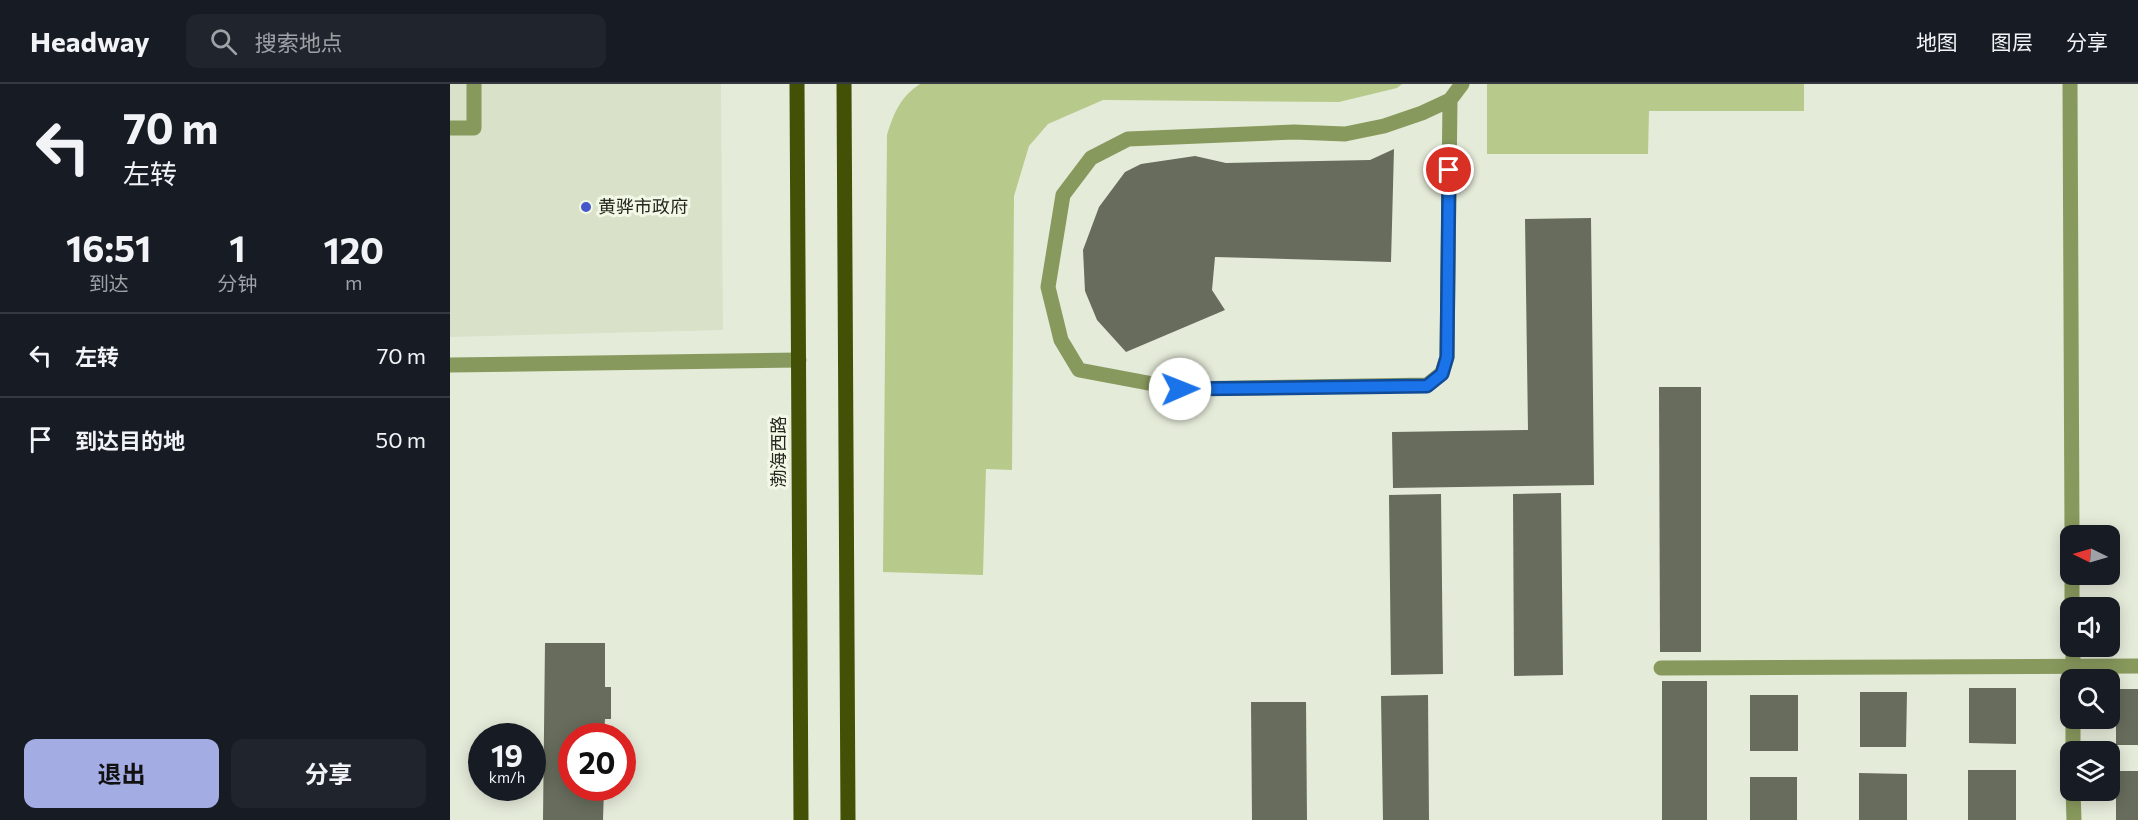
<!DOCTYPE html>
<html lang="zh">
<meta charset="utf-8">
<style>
:root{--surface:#171b24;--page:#20242c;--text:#f1f3f6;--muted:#9ea1a6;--line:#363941;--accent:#a4ade3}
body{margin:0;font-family:Commissioner,"Noto Sans SC",sans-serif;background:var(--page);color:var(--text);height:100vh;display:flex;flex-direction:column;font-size:22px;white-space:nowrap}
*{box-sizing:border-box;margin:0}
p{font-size:20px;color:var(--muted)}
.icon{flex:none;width:33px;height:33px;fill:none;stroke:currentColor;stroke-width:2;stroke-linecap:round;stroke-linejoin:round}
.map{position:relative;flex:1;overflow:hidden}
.side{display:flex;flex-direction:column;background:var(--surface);width:450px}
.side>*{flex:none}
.top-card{background:#171b24;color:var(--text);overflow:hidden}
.needle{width:39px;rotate:275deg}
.controls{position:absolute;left:1610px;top:441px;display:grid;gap:12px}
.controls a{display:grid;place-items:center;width:60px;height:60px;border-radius:12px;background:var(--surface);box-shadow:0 3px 15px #0003;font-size:30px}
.speed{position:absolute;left:18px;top:639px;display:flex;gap:12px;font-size:30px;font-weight:700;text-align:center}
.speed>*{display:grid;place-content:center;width:78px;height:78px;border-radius:50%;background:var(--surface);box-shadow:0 3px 15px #0003;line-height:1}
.speed small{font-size:15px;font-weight:400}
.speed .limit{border:9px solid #d22;background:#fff;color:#111}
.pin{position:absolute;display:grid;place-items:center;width:51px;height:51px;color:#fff;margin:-26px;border:3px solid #fff;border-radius:50%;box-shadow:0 2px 6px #0007}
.me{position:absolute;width:66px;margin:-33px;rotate:89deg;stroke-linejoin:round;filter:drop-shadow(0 0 4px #0008)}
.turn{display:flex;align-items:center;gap:21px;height:126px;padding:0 24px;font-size:27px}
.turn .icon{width:78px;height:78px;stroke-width:2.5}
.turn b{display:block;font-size:42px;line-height:51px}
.eta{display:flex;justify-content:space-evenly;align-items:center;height:102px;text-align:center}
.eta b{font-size:36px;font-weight:700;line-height:42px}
.cta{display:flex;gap:12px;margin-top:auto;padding:12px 24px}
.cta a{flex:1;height:69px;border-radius:12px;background:var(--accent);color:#111;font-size:24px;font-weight:700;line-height:69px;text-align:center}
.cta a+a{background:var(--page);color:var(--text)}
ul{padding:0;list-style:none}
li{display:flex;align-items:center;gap:18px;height:84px;padding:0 24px;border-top:2px solid var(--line)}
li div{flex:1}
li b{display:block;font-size:22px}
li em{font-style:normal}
header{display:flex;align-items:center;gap:36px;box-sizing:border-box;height:84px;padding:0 30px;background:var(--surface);border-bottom:2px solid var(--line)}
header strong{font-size:28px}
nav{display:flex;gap:33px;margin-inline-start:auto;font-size:21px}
.search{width:420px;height:54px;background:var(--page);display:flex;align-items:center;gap:15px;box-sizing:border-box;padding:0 21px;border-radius:12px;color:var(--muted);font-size:22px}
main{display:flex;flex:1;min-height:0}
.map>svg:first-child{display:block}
</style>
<header>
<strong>Headway</strong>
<div class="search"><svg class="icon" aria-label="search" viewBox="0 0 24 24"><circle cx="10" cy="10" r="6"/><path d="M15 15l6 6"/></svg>搜索地点</div>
<nav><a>地图</a><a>图层</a><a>分享</a></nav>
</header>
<main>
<section class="side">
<div class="top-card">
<div class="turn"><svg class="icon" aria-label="left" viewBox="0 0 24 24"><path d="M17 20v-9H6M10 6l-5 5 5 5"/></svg><div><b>70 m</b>左转</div></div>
</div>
<div class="eta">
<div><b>16:51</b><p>到达</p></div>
<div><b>1</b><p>分钟</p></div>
<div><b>120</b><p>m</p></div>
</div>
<ul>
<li><svg class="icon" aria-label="left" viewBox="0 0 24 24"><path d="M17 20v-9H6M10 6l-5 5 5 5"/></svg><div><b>左转</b></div><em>70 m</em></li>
<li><svg class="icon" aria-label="arrive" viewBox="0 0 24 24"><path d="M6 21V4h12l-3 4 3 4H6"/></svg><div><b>到达目的地</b></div><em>50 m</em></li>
</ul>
<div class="cta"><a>退出</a><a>分享</a></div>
</section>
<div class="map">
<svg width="1688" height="736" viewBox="0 0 1688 736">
<rect width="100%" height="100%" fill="#e5ebd9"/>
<polygon fill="#d9e1c9" points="0,0 271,0 273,246 0,253"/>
<g fill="#b7ca8b">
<path d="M470 0H952L947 4 889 18 653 16 598 40 579 62 564 112 562 386 536 385 533 491 433 488 437 51C444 29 450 13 470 0Z"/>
<polygon points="1037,0 1354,0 1354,27 1199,27 1198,70 1037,70"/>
</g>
<g fill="#676c5c">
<polygon points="944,65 941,178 765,173 762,206 775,226 676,268 647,236 635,207 633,166 649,123 675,88 691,80 745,72 776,79 920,76"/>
<polygon points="1141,134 1144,401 943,404 942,348 1078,346 1075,135"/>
<polygon points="1209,303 1251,303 1251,568 1210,568"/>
<polygon points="1111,409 1113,591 1064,592 1063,410"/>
<polygon points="991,410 993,590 941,591 939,411"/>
<polygon points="95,559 155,559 155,603 161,603 161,635 155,635 154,652 122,652 122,704 154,704 153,736 93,736"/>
<rect x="1212" y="597" width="45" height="139"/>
<polygon points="1519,604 1566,604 1566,660 1519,659"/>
<rect x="1666" y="605" width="22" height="56"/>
<polygon points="1410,608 1457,608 1456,663 1410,663"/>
<polygon points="978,611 979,736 933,736 931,612"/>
<rect x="1300" y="611" width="48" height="56"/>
<polygon points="801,618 856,618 857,736 802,736"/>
<rect x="1518" y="686" width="48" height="50"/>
<rect x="1666" y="687" width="22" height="49"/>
<polygon points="1409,689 1457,690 1457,736 1409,736"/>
<rect x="1300" y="693" width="47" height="43"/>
</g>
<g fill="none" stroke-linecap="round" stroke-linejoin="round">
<g stroke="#88995d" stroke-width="15">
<polyline points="1620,0 1622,452"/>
<polyline points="1000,16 997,273 992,289 977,301 730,305 629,286 611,256 598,203 613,111 641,74 678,55 844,48 895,50 934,42 972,29 1000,16 1012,0"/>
<polyline points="0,44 24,44 24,0"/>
<polyline points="0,281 349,276"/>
<polyline points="1622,490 1622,524"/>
<polyline points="1623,562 1623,596"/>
<polyline points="1211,584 1688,582"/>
<polyline points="1623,634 1623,668"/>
<polyline points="1623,706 1624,736"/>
</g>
<g stroke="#425105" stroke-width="15">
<polyline points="347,0 351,736"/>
<polyline points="394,0 398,736"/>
</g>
</g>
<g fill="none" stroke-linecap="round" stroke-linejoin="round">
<g stroke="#114b97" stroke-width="15">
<polyline id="route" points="730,305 977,302 992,290 997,273 999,86"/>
</g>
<use href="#route" stroke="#1a73e8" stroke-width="10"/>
</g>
<circle fill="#4557cb" stroke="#f2f8e6" stroke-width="2" cx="136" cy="123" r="6"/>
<g text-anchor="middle" stroke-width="6" stroke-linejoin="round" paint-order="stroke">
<g font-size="18" fill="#242620" stroke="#f2f8e6" text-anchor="start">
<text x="148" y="129">黄骅市政府</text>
</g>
<g font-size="18" fill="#242620" stroke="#f2f8e6">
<text transform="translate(329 368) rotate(-90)" y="6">渤海西路</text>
</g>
</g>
</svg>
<div class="controls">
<a><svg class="needle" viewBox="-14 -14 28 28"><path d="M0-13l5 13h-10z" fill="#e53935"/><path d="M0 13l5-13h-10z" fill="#9ea1a6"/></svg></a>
<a><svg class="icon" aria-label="sound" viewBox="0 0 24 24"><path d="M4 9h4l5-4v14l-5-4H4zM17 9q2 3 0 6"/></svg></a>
<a><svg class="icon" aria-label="search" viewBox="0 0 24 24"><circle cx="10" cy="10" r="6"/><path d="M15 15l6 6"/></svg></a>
<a><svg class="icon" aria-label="layers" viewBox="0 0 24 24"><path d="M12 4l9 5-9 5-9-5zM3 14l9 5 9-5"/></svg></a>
</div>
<div class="speed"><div>19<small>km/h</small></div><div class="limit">20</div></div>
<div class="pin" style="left:999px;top:86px;background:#d93025"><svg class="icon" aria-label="arrive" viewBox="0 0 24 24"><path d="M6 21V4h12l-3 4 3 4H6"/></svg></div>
<svg class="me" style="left:730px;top:305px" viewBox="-20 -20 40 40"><circle r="19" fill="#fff"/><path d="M0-13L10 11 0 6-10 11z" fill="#1a73e8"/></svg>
</div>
</main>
